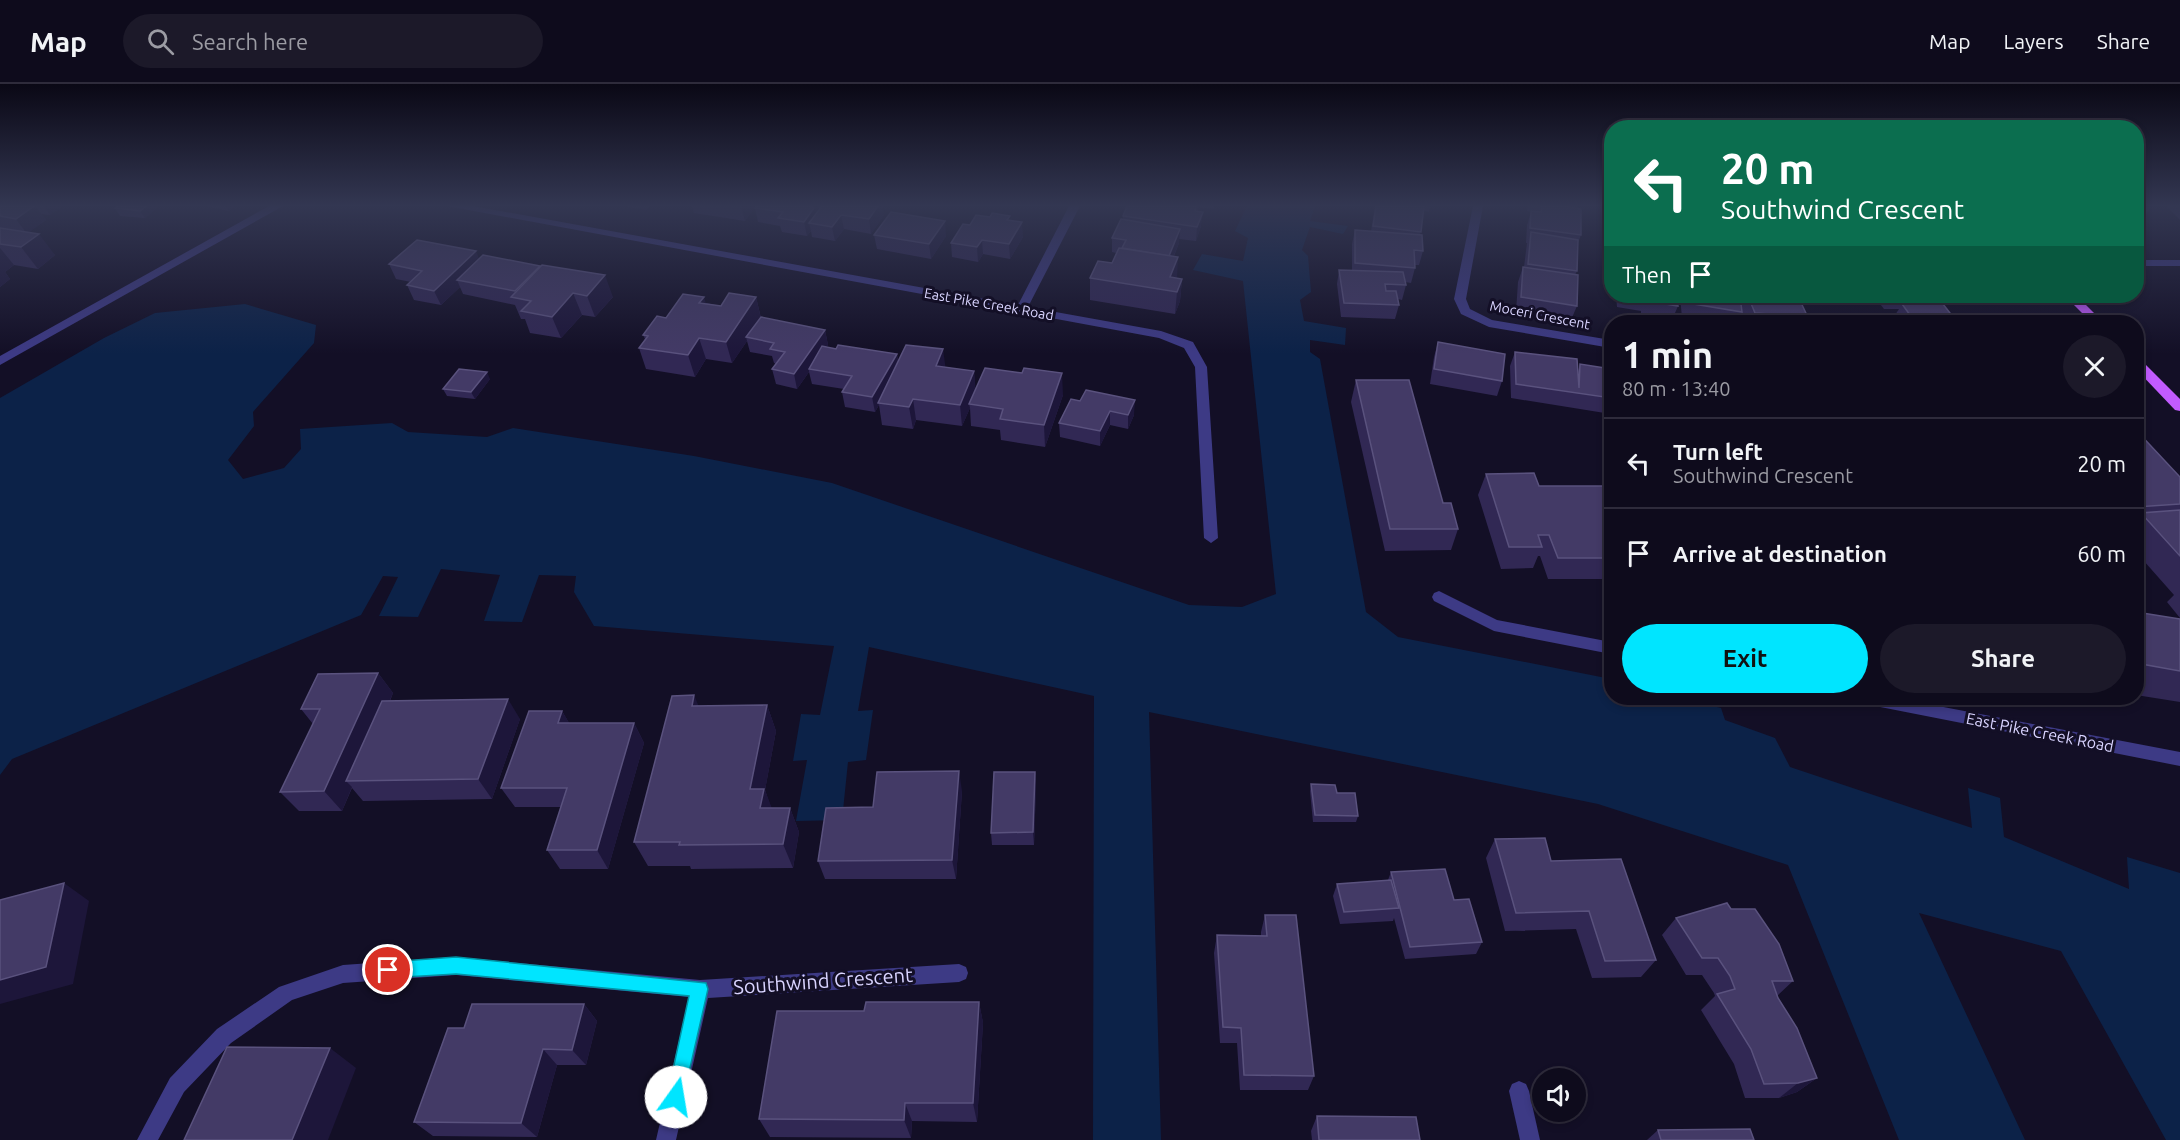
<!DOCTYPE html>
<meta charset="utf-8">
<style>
:root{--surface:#0e0b1c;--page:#1c1929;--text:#f1f3f6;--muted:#9b9ba3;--line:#2e2b3b;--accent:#00e5ff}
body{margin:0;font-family:Ubuntu,sans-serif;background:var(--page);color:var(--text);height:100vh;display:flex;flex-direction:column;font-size:22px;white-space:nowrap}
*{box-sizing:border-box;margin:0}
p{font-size:20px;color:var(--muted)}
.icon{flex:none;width:33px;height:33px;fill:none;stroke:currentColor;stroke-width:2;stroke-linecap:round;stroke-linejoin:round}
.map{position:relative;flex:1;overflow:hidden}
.sheet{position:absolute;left:1604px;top:231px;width:540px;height:390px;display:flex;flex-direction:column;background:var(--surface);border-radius:24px;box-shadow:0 3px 9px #0003,0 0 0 2px var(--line)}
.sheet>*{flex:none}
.top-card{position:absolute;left:1604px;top:36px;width:540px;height:183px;border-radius:24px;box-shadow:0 3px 9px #0003,0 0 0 2px var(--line);background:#0b6e4f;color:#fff;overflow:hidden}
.controls{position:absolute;left:1532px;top:984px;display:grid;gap:12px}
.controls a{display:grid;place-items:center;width:54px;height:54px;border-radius:50%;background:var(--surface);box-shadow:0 3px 9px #0003,0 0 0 2px var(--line);font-size:30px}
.pin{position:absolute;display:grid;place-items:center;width:51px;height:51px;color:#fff;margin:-26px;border:3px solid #fff;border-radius:50%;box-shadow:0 2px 6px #0007}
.me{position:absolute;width:66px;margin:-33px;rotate:13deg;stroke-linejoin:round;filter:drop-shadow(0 0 4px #0008)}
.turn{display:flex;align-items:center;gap:21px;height:126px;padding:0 18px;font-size:27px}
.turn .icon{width:78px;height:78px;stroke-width:2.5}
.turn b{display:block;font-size:42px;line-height:51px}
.then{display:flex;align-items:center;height:57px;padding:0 18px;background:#0003;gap:12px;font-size:22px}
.round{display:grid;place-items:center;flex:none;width:63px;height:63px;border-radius:32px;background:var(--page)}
.head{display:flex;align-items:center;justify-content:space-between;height:102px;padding:0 18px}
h1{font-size:36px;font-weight:700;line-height:45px}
.primary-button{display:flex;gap:12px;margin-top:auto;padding:12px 18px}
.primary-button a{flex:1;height:69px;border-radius:36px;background:var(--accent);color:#111;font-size:24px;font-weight:700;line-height:69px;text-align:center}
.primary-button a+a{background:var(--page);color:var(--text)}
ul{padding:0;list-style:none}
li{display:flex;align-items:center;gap:18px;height:90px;padding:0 18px;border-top:2px solid var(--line)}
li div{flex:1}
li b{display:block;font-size:22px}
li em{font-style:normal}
header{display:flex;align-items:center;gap:36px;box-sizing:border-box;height:84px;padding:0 30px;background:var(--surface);border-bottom:2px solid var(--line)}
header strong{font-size:28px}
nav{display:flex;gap:33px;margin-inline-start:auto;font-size:21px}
.search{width:420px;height:54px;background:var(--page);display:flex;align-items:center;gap:15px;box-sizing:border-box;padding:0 21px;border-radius:33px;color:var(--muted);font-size:22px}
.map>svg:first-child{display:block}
</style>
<header>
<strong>Map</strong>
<div class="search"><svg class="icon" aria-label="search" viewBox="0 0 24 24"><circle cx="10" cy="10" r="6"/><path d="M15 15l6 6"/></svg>Search here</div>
<nav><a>Map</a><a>Layers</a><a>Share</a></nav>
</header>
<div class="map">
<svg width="2180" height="1056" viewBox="0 0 2180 1056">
<rect width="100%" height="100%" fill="#130f26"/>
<polygon fill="#0c2248" points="1247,122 1315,122 1310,137 1348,142 1343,150 1310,143 1302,166 1308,172 1311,208 1300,216 1304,237 1346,244 1345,261 1310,256 1310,268 1320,275 1366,528 1398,553 1611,595 1611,614 1681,614 1721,624 1725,636 1775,654 1790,683 1972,744 1968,704 2000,714 2004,753 2129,805 2127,773 2180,789 2180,1056 2166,1056 2061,867 1919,829 2025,1056 1899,1056 1788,781 1598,720 1149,628 1161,1056 1093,1056 1094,612 869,563 858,627 873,626 866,676 848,678 842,736 796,737 807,676 793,677 801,630 820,631 834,562 594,542 574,508 576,492 539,491 522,538 484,537 500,491 441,485 418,533 379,532 398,493 383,492 361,531 12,675 0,691 0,314 104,254 155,229 245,220 316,241 314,259 253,328 254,342 228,376 243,395 284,384 301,365 300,345 392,339 408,348 487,353 513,344 694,372 832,399 1189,521 1242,523 1276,510 1243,197 1193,186 1202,170 1243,177 1248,154 1235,147"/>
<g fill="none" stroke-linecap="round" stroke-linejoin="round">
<g fill="#3d3a85" fill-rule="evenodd">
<polygon points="269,122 283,122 0,281 0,272"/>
<polygon points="447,122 473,122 1018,221 1069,122 1080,122 1028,223 1161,247 1193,258 1207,283 1218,454 1211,459 1204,454 1195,283 1184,264 1159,254"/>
<polygon points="1473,122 1483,122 1466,215 1470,225 1492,236 1611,256 1611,264 1489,243 1461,230 1454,215"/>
<rect x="2136" y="176" width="44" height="6"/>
<polygon points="1439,507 1497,536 1611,558 1611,570 1494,547 1434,517 1432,513 1434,509"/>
<polygon points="1857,614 1896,614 2180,668 2180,682 1865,620 1859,619"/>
<polygon points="456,873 700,896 959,880 966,883 968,889 966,895 959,898 708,914 676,1056 656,1056 689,913 456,891 343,899 292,916 231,959 184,1008 158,1056 137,1056 170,994 217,945 279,903 343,881"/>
<polygon points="1519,997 1526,1000 1529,1007 1540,1056 1520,1056 1509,1007 1512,1000"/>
</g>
<g fill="#c25bff" fill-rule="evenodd">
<polygon points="2065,212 2077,212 2103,238 2091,238"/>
<polygon points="2136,274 2140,275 2180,315 2180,327 2175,326 2136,285"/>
</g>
</g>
<g fill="#312854">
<polygon points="0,122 63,122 50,131 41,130 46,136 28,148 55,171 38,185 14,181 5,188 10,195 0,203"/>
<polygon points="159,122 145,134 120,132 115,124"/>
<polygon points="206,122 235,122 229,127"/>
<polygon points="625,122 650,122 646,126"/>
<polygon points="692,122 755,122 745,137 694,129"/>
<polygon points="1127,122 1214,122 1213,125 1199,123 1198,127 1201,142 1196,157 1179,155 1179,159 1174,172 1177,194 1182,195 1180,217 1175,230 1090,216 1090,194 1112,179 1116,169 1112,168 1112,154 1123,136 1123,132"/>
<polygon points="1375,122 1430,122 1429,128 1424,127 1420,151 1423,167 1419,181 1414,181 1415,184 1411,199 1405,198 1406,201 1402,216 1398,215 1399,221 1395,235 1341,233 1337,200 1339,186 1352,186 1352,160 1355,146 1371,147"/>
<polygon points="1528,122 1578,122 1577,124 1581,151 1578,159 1577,187 1575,191 1577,222 1571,236 1516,228 1518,198 1523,183 1524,183 1527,159 1526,159 1527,141 1531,128 1527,127"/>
<polygon points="2136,122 2151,123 2140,137 2138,137 2141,141 2136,148"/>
<polygon points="2166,122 2180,122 2180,136"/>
<polygon points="755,124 884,131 871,150 844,145 835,157 812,153 811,147 807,152 782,148 780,142 758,138"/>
<polygon points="1010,136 1023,153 1010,175 983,170 978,178 952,173 951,159 970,141"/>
<polygon points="874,151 946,152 931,175 877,165"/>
<polygon points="479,175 540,182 613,213 595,233 582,231 561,254 530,249 525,235 521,235 515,221 463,210 460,203 441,221 414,216 407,201 411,198 396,195 389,180"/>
<polygon points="1616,212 1677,212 1678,222 1672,236 1641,232 1641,227 1617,223"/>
<polygon points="1680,212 1740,212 1741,213 1741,212 1798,212 1810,238 1745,238 1742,229 1737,238 1711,238 1682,234"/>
<polygon points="1874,212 1933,212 1928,220 1957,238 1896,238 1893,234 1899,225 1884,225"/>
<polygon points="756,213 761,234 825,246 828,261 826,263 897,270 898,278 974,287 975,306 1063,311 1045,363 1001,356 1000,346 971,342 970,324 962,342 916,336 913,345 882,341 879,321 875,328 845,323 842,308 844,305 812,300 809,288 797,305 776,300 772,285 776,280 774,279 772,272 750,268 747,257 732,279 706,275 695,293 646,285 639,264 645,255 643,251 666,234 706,219 721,222"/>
<polygon points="1438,258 1502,297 1497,312 1430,300 1434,273"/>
<polygon points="1515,268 1578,287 1580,280 1611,285 1611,330 1511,314 1510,282"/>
<polygon points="490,295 475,315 447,312 443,305"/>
<polygon points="1356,296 1443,419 1458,445 1451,466 1385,467 1351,318"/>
<polygon points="1071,315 1134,331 1128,345 1110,341 1100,362 1060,353 1059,339"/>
<polygon points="2136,346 2180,393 2180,534 2167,518 2174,511 2136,468"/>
<polygon points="1486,390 1539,402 1611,402 1611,495 1548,495 1540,472 1538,472 1533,484 1501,485 1478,411"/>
<polygon points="2136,528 2180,535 2180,618 2136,611"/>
<polygon points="378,589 393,609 390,617 520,635 492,715 363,717 352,704 342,727 299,727 280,708 313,640 301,625"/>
<polygon points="767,621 776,647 765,706 771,724 790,724 799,748 793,784 691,785 690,782 648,782 634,758 699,622"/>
<polygon points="562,627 569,639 634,639 644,659 608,785 560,785 547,766 561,723 515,723 501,704"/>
<polygon points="1035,688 1036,701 1034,761 992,761 991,749"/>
<polygon points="1311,700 1358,732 1356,738 1313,738 1310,707"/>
<polygon points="962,707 956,795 825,795 818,777"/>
<polygon points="1495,755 1656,876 1641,893 1592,894 1576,845 1505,847 1486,774"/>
<polygon points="1391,788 1454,816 1482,858 1476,870 1405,875 1394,834 1393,837 1340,840 1333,812 1337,800 1388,796"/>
<polygon points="1731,825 1793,897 1777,912 1817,994 1797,1008 1779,1014 1745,1014 1734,980 1701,926 1715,912 1714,909 1702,891 1686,891 1662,851 1676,834"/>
<polygon points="1265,831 1314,992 1308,1006 1240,1006 1237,959 1220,959 1214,869 1217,851 1261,852 1261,848"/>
<polygon points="979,918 983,939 977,1038 912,1037 911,1054 770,1053 759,1035 864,927"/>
<polygon points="584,920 597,937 586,981 557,981 537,1053 433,1052 414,1038 464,944"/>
<polygon points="1317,1032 1420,1056 1312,1056 1311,1047"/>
<polygon points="1658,1046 1754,1056 1647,1056"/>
</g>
<g fill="#1d163a">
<polygon points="34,122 35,122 46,136 27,150 16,135"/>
<polygon points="44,122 63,122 50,131"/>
<polygon points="146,122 159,122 145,134 140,127"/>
<polygon points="226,122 235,122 229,127"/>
<polygon points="741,122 755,122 745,137"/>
<polygon points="808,122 822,122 809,139 811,147 807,152 804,138"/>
<polygon points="878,122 883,122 884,131 871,150 869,135"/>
<polygon points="1203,128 1201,142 1196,157 1197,143"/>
<polygon points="841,131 844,145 835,157 832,143"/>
<polygon points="945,137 946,152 931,175 929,160"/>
<polygon points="1022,138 1023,153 1010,175 1009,160"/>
<polygon points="1180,145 1179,159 1167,188 1168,174"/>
<polygon points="39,150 55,171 38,185 21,163"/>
<polygon points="982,156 983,170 978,178 977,163"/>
<polygon points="0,164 14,181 5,188 10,195 0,203"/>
<polygon points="476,167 482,182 457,196 460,203 441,221 434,207"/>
<polygon points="1178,173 1177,194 1170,193"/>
<polygon points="540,182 546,197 518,214 515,207"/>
<polygon points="605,191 613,213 595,233 587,212"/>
<polygon points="1182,195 1180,217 1175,230 1177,208"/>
<polygon points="573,209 582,231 561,254 552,233"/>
<polygon points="704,213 710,234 699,219"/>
<polygon points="756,213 761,235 746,253 747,257 732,279 726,258"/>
<polygon points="825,246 828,261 811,285 809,285 809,288 797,305 794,290"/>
<polygon points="699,254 706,275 695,293 688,271"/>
<polygon points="943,265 946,287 936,282"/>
<polygon points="897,270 899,285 878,319 879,321 875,328 872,313"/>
<polygon points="974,287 976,309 969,320 970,324 962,342 960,321"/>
<polygon points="487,288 490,295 475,315 471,308"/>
<polygon points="1062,289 1063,311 1045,363 1044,341"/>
<polygon points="913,315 916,336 913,345 909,323"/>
<polygon points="1135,316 1134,331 1128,345 1128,331"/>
<polygon points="1110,327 1110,341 1100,362 1100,347"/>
<polygon points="378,589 393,609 355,697 346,697 352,703 342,727 324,707"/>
<polygon points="694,611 705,637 692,622"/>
<polygon points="508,615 520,635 492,715 478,695"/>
<polygon points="767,621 776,647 765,706 774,730 761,725 750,705"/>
<polygon points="562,627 574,647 558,639"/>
<polygon points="634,639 644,659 608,785 597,766"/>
<polygon points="959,687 962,707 956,795 952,776"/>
<polygon points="1035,688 1036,701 1034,761 1033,748"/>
<polygon points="790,724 799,748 793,784 783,760"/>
<polygon points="64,799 89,817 73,900 0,920 0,896"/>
<polygon points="979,918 983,939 977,1038 973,1019"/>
<polygon points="584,920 597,937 586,981 572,966"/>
<polygon points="330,964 356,984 328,1056 292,1056"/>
<polygon points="543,965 557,981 537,1053 521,1039"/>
<polygon points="1817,994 1797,1008 1779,1014 1798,999"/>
<polygon points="905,1019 912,1037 911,1054 904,1036"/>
</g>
<g fill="#433a66" stroke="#5a527e" stroke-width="1.5">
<polygon points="0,122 34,122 16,135 0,132"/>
<polygon points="117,122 146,122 140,127 115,124"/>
<polygon points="756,122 808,122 814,124 804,138 778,134 783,128 755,124"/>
<polygon points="822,122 878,122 869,135 841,131 832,143 809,139"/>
<polygon points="1127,122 1196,122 1195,127 1203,128 1197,143 1123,132"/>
<polygon points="1376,122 1424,122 1421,148 1373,142"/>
<polygon points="1542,122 1563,122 1581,125 1581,151 1530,144 1531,127 1541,128"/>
<polygon points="891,128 945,137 929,160 874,151"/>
<polygon points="992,129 1010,132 1007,136 1022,138 1009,160 982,156 977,163 951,159 963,140 970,141 976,131 990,133"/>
<polygon points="1121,135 1180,145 1169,172 1122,164 1126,156 1112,154"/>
<polygon points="2136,136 2141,141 2136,141"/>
<polygon points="0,144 39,150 21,163 0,160"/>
<polygon points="1355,146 1422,151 1423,167 1414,166 1415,184 1355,179"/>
<polygon points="1531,148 1578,156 1577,187 1528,180"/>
<polygon points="417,156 476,167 434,207 407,201 422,187 389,180"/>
<polygon points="1119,164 1178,173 1170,193 1182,195 1177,208 1090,194 1098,177 1112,179"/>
<polygon points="483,171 540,182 515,207 457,196"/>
<polygon points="542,181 605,191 587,212 573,209 552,233 521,227 531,217 511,213"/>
<polygon points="1523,183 1578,191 1577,222 1521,213"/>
<polygon points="1339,186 1403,188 1406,201 1385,200 1386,207 1396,207 1399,221 1344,219"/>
<polygon points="729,209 756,213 726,258 699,254 688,271 639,264 648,252 643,251 657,232 666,234 683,210 704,213 699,219 721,222"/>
<polygon points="1641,212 1677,212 1678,222 1648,217 1647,212"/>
<polygon points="1688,212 1740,212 1742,228 1688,219"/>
<polygon points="1748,212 1798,212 1810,238 1773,238 1769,230 1755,229"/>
<polygon points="1902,220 1943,220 1957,238 1915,238"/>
<polygon points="761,233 825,246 794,290 772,285 785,268 770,265 774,259 746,253"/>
<polygon points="1438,258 1505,270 1502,297 1434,285"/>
<polygon points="838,261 897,270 872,313 842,308 852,292 809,285 822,262 836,265"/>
<polygon points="906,261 943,265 936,282 974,287 960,321 913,315 909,323 878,319"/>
<polygon points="1515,268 1577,275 1579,304 1580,280 1611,285 1611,314 1516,300"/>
<polygon points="985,284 1022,289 1024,284 1062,289 1044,341 1000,335 1003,325 969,320"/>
<polygon points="459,285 487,288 471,308 443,305"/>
<polygon points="1356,296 1409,296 1443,419 1451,419 1458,445 1390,445"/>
<polygon points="1086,306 1135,316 1128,331 1110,327 1100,347 1059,339 1071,315 1080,317"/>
<polygon points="2136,346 2180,393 2180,420 2136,423"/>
<polygon points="1534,389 1539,402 1611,402 1611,474 1558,474 1549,451 1538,451 1542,463 1509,463 1486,390"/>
<polygon points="2180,426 2180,472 2141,429"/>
<polygon points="2136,528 2180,535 2180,587 2136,579"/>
<polygon points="378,589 324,707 280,708 320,625 301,625 318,590"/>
<polygon points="694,611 692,622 767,621 750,705 764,705 760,724 790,724 783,760 679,761 680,758 634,758 672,612"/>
<polygon points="508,615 478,695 346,697 382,617"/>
<polygon points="529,627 562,627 558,639 634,639 597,766 547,766 567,704 501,704"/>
<polygon points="959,687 952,776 818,777 826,724 873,723 877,688"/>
<polygon points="994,688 1035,688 1033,748 991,749"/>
<polygon points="1311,700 1335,701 1337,709 1355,709 1358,732 1315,731"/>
<polygon points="1545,754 1551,777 1621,775 1656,876 1605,877 1589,827 1516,829 1495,755"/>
<polygon points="1445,785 1454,816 1469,815 1482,858 1410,863 1391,788"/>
<polygon points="1391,796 1399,824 1344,828 1337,800"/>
<polygon points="64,799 46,883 0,896 0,816"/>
<polygon points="1727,819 1731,825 1755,825 1779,860 1793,897 1772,897 1778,914 1797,944 1817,994 1798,999 1764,1000 1751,965 1717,910 1735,905 1730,892 1718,874 1702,874 1676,834"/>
<polygon points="1265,831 1296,831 1314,992 1244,991 1241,944 1223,943 1217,851 1267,852"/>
<polygon points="866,918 979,918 973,1019 905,1019 904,1036 759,1035 777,927 864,927"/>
<polygon points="472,920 584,920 572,966 543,965 521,1039 414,1038 448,944 464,944"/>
<polygon points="227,963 330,964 292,1056 184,1056"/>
<polygon points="1317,1032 1416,1033 1420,1056 1319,1056"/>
<polygon points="1750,1045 1754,1056 1661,1056 1658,1046"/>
</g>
<linearGradient id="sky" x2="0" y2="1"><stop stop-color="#0a0815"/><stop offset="0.45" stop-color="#333752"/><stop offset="1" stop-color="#333752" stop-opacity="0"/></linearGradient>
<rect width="2180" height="270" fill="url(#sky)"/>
<polygon fill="#00e5ff" stroke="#0095a6" stroke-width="1.5" points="456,873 706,899 708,905 682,1019 676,1022 669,1019 667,1013 689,912 456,890 388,894 382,892 380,886 382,881 388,878"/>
<g text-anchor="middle" stroke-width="6" stroke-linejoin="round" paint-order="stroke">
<g font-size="14" fill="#d9d4ff" stroke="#130f26">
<text transform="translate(989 220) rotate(10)" y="5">East Pike Creek Road</text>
<text transform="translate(1540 231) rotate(11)" y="5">Moceri Crescent</text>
</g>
<g font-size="16" fill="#d9d4ff" stroke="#130f26">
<text transform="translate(2040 648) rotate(11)" y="6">East Pike Creek Road</text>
</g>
<g font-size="20" fill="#d9d4ff" stroke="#130f26">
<text transform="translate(823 897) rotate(-4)" y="7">Southwind Crescent</text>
</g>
</g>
</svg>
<div class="controls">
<a><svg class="icon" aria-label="sound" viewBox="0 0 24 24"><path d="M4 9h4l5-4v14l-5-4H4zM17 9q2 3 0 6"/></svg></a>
</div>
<div class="pin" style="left:388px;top:886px;background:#d93025"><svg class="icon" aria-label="arrive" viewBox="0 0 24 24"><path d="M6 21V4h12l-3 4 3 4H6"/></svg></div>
<svg class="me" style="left:676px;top:1013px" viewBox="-20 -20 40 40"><circle r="19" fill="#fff"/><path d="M0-13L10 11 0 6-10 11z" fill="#00e5ff"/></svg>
<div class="top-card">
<div class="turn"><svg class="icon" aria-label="left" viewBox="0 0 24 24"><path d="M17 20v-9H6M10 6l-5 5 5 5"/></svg><div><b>20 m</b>Southwind Crescent</div></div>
<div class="then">Then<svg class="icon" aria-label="arrive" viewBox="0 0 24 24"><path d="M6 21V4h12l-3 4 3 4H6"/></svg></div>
</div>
<section class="sheet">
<div class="head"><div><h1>1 min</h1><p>80 m · 13:40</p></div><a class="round"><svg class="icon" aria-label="close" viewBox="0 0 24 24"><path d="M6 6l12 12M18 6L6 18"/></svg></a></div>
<ul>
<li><svg class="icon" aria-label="left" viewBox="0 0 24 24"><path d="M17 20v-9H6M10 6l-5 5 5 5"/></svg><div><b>Turn left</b><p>Southwind Crescent</p></div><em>20 m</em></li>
<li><svg class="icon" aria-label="arrive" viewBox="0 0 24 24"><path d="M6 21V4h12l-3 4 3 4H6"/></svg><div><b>Arrive at destination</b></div><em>60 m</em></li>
</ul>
<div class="primary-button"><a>Exit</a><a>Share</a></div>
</section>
</div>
